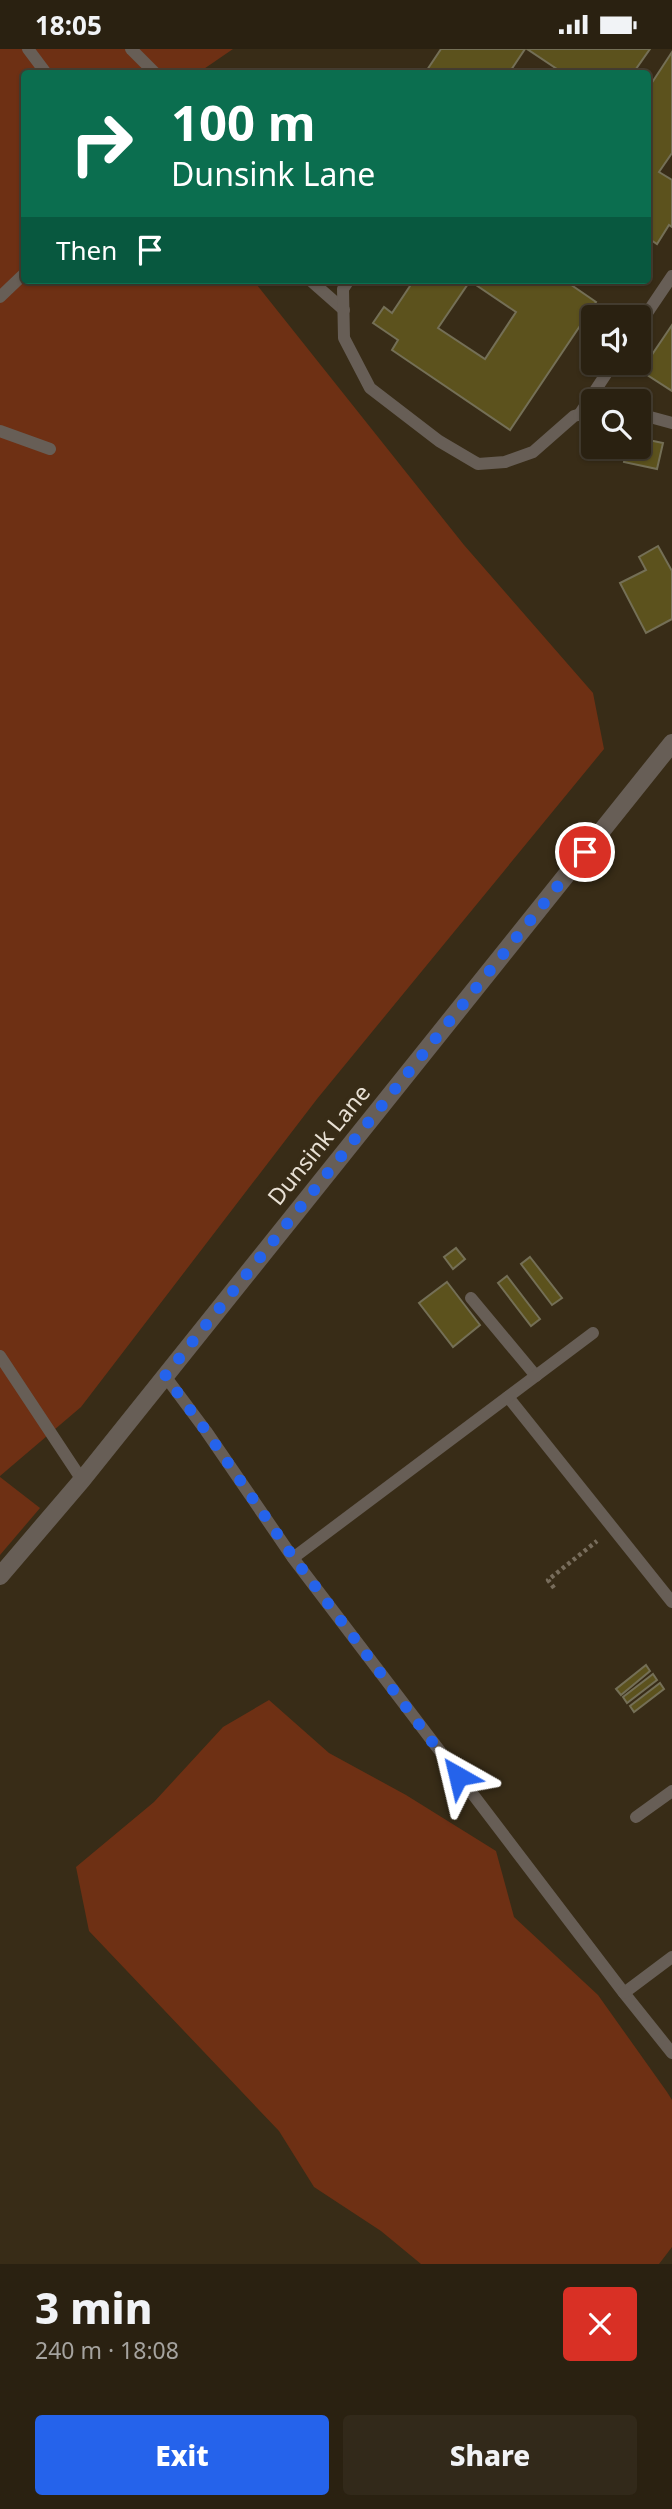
<!DOCTYPE html>
<meta charset="utf-8">
<style>
:root{--surface:#2a2111;--page:#32291a;--text:#f1f3f6;--muted:#a5a39f;--line:#463e31;--accent:#2563eb}
body{margin:0;font-family:"Noto Sans",sans-serif;background:var(--page);color:var(--text);height:100vh;display:flex;flex-direction:column;font-size:26px;white-space:nowrap}
*{box-sizing:border-box;margin:0}
p{font-size:23px;color:var(--muted)}
.icon{flex:none;width:38px;height:38px;fill:none;stroke:currentColor;stroke-width:2;stroke-linecap:round;stroke-linejoin:round}
.map{position:relative;height:2215px;overflow:hidden}
.details{display:flex;flex-direction:column;background:var(--surface);flex:1}
.details>*{flex:none}
.hud{position:absolute;left:21px;top:21px;width:630px;height:214px;border-radius:7px;box-shadow:0 2px 5px #0004,0 0 0 2px var(--line);background:#0b6e4f;color:#fff;overflow:hidden}
.controls{position:absolute;left:581px;top:256px;display:grid;gap:14px}
.controls a{display:grid;place-items:center;width:70px;height:70px;border-radius:7px;background:var(--surface);box-shadow:0 2px 5px #0004,0 0 0 2px var(--line);font-size:35px}
.pin{position:absolute;display:grid;place-items:center;width:60px;height:60px;color:#fff;margin:-30px;border:4px solid #fff;border-radius:50%;box-shadow:0 2px 7px #0007}
.me{position:absolute;width:77px;margin:-38px;rotate:323deg;stroke-linejoin:round;filter:drop-shadow(0 0 5px #0008)}
.turn{display:flex;align-items:center;gap:24px;height:147px;padding:0 35px;font-size:32px}
.turn .icon{width:91px;height:91px;stroke-width:2.5}
.turn b{display:block;font-size:49px;line-height:60px}
.then{display:flex;align-items:center;height:66px;padding:0 35px;background:#0003;gap:14px;font-size:26px}
.round{display:grid;place-items:center;flex:none;width:74px;height:74px;border-radius:7px;background:var(--page)}
.headline{display:flex;align-items:center;justify-content:space-between;height:119px;padding:0 35px}
h1{font-size:42px;font-weight:800;line-height:52px}
.action{display:flex;gap:14px;margin-top:auto;padding:14px 35px}
.action a{flex:1;height:80px;border-radius:7px;background:var(--accent);color:#fff;font-size:28px;font-weight:800;line-height:80px;text-align:center}
.action a+a{background:var(--page);color:var(--text)}
.status{display:flex;justify-content:space-between;align-items:center;height:49px;padding:0 35px;background:var(--surface);direction:ltr}
.status svg{height:19px;fill:currentColor}
.map>svg:first-child{display:block}
</style>
<div class="status"><b>18:05</b><svg viewBox="0 0 49 12"><path d="M0 12V9h3v3zM5 12V6h3v6zM10 12V3h3v9zM15 12V0h3v12zM26 1h20v11H26zM47 4h2v5h-2z"/></svg></div>
<div class="map">
<svg width="672" height="2215" viewBox="0 0 672 2215">
<rect width="100%" height="100%" fill="#382c17"/>
<g fill="#6e3014">
<polygon points="0,0 233,0 198,24 24,24 24,231 253,231 464,496 593,644 604,700 317,1050 81,1358 0,1427"/>
<polygon points="0,1428 40,1459 0,1506"/>
<polygon points="269,1651 329,1704 406,1746 496,1802 514,1868 598,1946 667,2043 672,2051 672,2198 659,2215 421,2215 381,2182 314,2138 279,2082 89,1882 76,1818 154,1753 223,1678"/>
</g>
<g fill="#5c521d" stroke="#746f56" stroke-width="2" fill-rule="evenodd">
<polygon points="441,0 525,0 509,24 425,24"/>
<polygon points="527,0 650,0 636,20 643,24 563,24"/>
<polygon points="672,3 672,104 659,123 672,131 672,178 669,176 657,195 648,189 648,28 653,32"/>
<path d="M414 231H564L596 253 510 381 392 301 398 291 373 274 384 258 392 264ZM470 232 516 263 485 310 438 279Z"/>
<polygon points="672,276 672,342 641,322"/>
<polygon points="639,389 663,394 657,420 624,413 627,397 639,397"/>
<polygon points="658,497 672,522 672,570 646,584 620,534 646,521 639,508"/>
<polygon points="456,1199 465,1210 453,1220 444,1208"/>
<polygon points="530,1208 562,1249 552,1256 521,1215"/>
<polygon points="507,1227 540,1270 531,1277 498,1234"/>
<polygon points="447,1233 480,1276 453,1298 419,1254"/>
<polygon points="646,1616 650,1622 621,1646 616,1640"/>
<polygon points="653,1625 657,1631 627,1654 623,1648"/>
<polygon points="660,1634 664,1640 634,1663 630,1657"/>
</g>
<g fill="none" stroke-linecap="round" stroke-linejoin="round">
<polyline stroke="#786d5c" stroke-width="4.5" stroke-dasharray="3.5 3.5" stroke-linecap="butt" points="554,1539 548,1531 597,1492"/>
<g stroke="#675e56" stroke-width="12">
<polyline points="28,0 46,24"/>
<polyline points="131,0 155,24"/>
<polyline points="310,231 344,261"/>
<polyline points="349,231 343,240 344,289 370,339 439,392 478,415 505,413 533,403 574,367 593,362"/>
<polyline points="0,248 24,225"/>
<polyline points="639,276 672,227"/>
<polyline points="639,365 672,374"/>
<polyline points="579,366 614,313"/>
<polyline points="0,382 50,400"/>
<polyline points="471,1249 536,1327"/>
<polyline points="0,1307 82,1431"/>
<polyline points="165,1327 206,1382 293,1509 624,1944 672,2004"/>
<polyline points="508,1348 672,1553"/>
<polyline points="293,1509 593,1284"/>
<polyline points="636,1768 672,1742"/>
<polyline points="624,1944 672,1908"/>
</g>
<polyline stroke="#675e56" stroke-width="18" points="0,1527 82,1431 672,694"/>
</g>
<g fill="none" stroke-linecap="round" stroke-linejoin="round">
<polyline stroke="#2563eb" stroke-width="12" stroke-dasharray="0 21.6" points="458,1727 293,1508 206,1382 165,1327 585,803"/>
</g>
<g text-anchor="middle" stroke-width="7" stroke-linejoin="round" paint-order="stroke">
<g font-size="23" fill="#e8e0d4" stroke="#382c17">
<text transform="translate(319 1096) rotate(-51)" y="8">Dunsink Lane</text>
</g>
</g>
</svg>
<div class="controls">
<a><svg class="icon" aria-label="sound" viewBox="0 0 24 24"><path d="M4 9h4l5-4v14l-5-4H4zM17 9q2 3 0 6"/></svg></a>
<a><svg class="icon" aria-label="search" viewBox="0 0 24 24"><circle cx="10" cy="10" r="6"/><path d="M15 15l6 6"/></svg></a>
</div>
<div class="pin" style="left:585px;top:803px;background:#d93025"><svg class="icon" aria-label="arrive" viewBox="0 0 24 24"><path d="M6 21V4h12l-3 4 3 4H6"/></svg></div>
<svg class="me" style="left:458px;top:1727px" viewBox="-20 -20 40 40"><path d="M0-17L14 15 0 8-14 15z" fill="#2563eb" stroke="#fff" stroke-width="4"/></svg>
<div class="hud">
<div class="turn"><svg class="icon" aria-label="right" viewBox="0 0 24 24"><path d="M7 20v-9h11M14 6l5 5-5 5"/></svg><div><b>100 m</b>Dunsink Lane</div></div>
<div class="then">Then<svg class="icon" aria-label="arrive" viewBox="0 0 24 24"><path d="M6 21V4h12l-3 4 3 4H6"/></svg></div>
</div>
</div>
<section class="details">
<div class="headline"><div><h1>3 min</h1><p>240 m · 18:08</p></div><a class="round" style="background:#d93025;color:#fff"><svg class="icon" aria-label="close" viewBox="0 0 24 24"><path d="M6 6l12 12M18 6L6 18"/></svg></a></div>
<div class="action"><a>Exit</a><a>Share</a></div>
</section>
